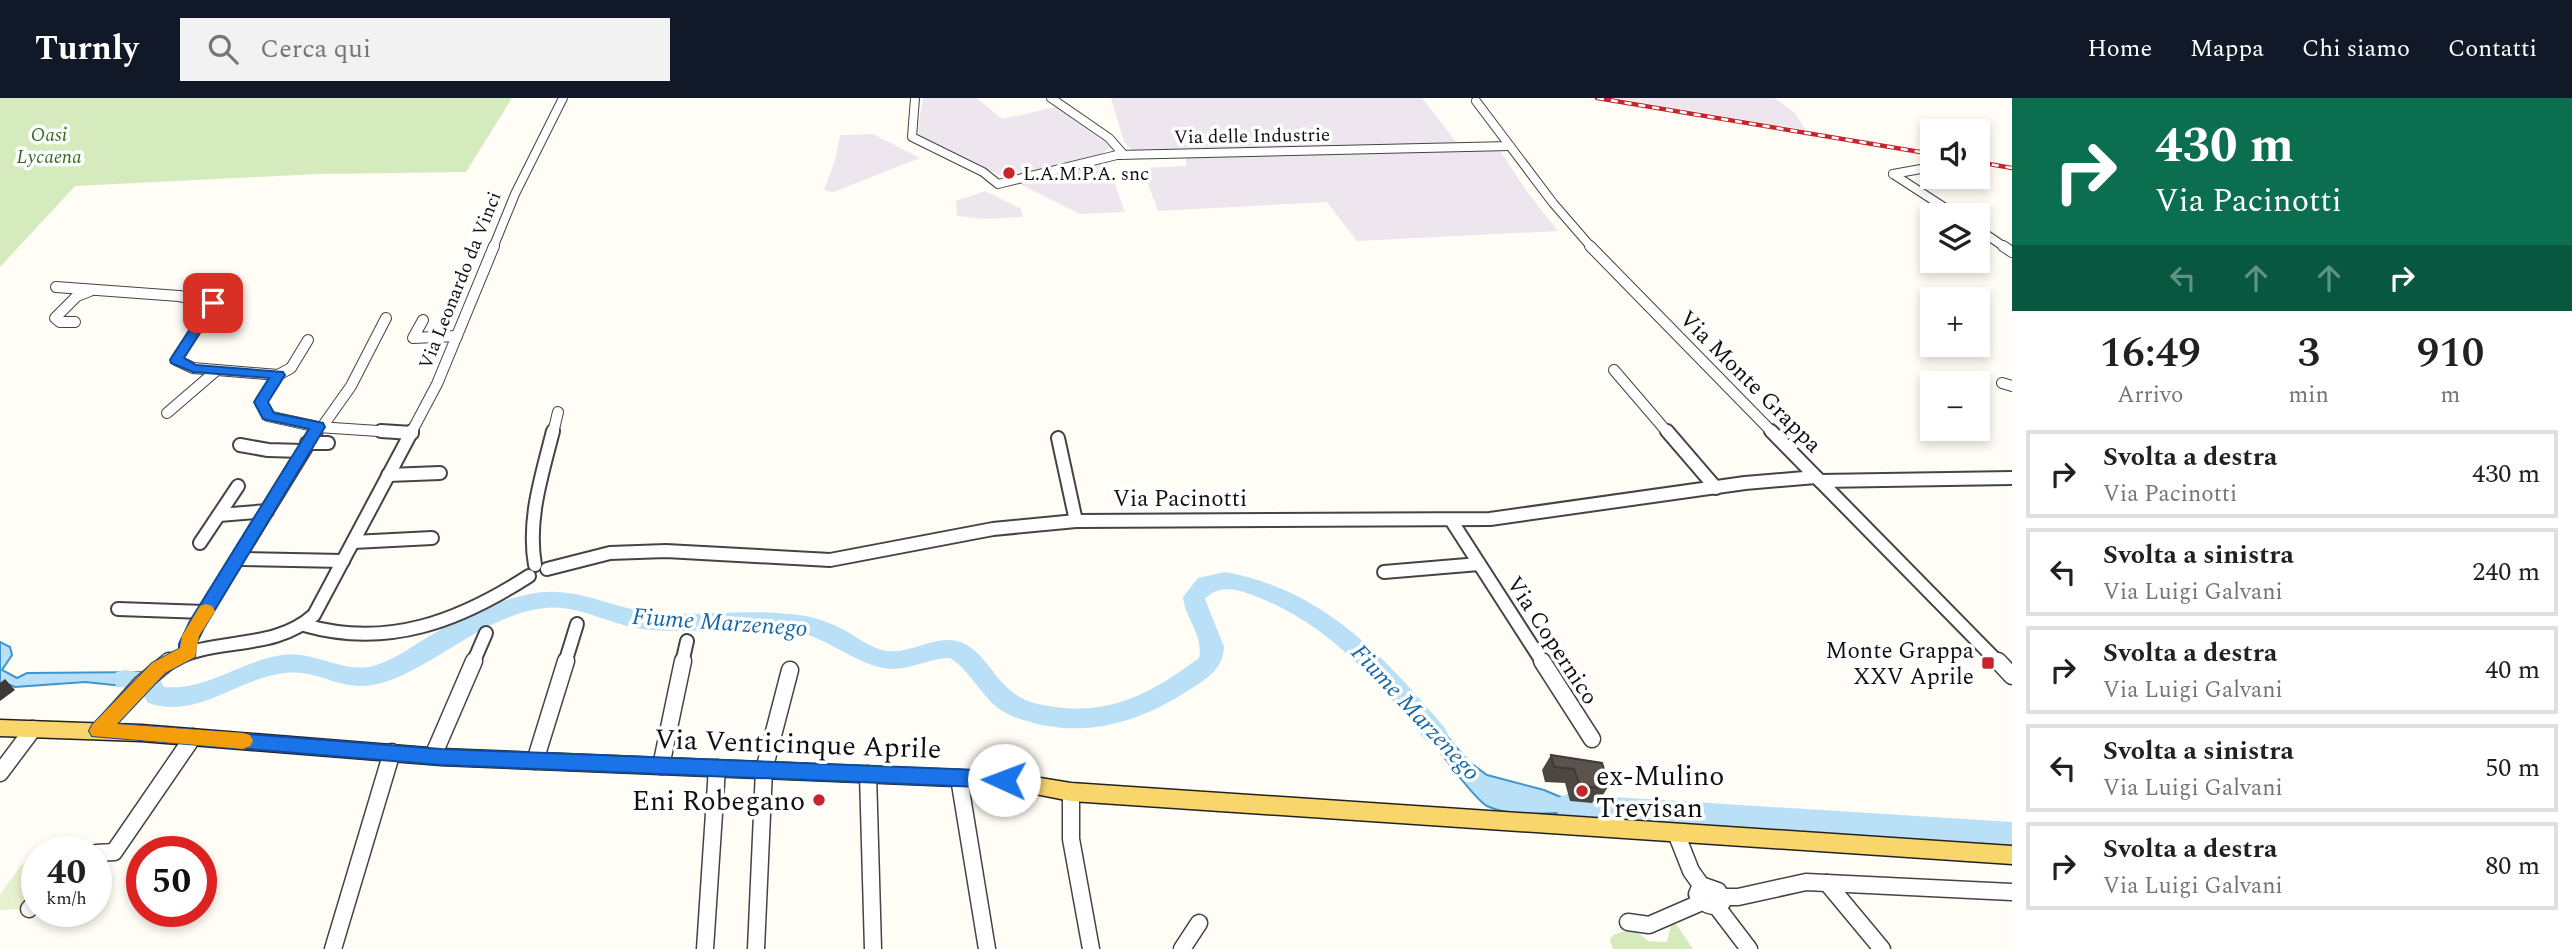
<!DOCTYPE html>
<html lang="it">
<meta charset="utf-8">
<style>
:root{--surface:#fff;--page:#f2f2f2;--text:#202124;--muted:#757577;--line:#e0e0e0;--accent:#111827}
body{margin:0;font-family:Spectral,serif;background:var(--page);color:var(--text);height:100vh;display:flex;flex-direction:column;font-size:26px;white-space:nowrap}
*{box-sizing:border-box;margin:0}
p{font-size:23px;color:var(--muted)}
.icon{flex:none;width:38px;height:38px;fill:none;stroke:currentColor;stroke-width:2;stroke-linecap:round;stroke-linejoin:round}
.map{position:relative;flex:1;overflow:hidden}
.sheet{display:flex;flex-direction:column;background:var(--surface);width:560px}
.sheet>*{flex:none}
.top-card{background:#0b6e4f;color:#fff;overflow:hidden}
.fabs{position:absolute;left:1920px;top:21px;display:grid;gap:14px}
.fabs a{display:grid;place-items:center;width:70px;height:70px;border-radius:0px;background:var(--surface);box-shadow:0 4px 10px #0003;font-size:35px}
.speed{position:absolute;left:21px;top:738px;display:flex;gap:14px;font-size:35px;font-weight:700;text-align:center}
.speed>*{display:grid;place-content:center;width:91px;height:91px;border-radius:50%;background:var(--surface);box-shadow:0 4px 10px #0003;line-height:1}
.speed small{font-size:18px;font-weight:400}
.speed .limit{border:10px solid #d22;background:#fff;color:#111}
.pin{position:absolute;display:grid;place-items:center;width:60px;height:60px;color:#fff;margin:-30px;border-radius:14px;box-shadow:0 4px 10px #0006}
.me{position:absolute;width:77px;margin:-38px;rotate:272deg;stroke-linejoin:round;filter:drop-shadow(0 0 5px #0008)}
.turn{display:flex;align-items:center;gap:24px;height:147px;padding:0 28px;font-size:32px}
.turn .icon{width:91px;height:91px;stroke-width:2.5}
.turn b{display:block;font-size:49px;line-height:60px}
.lanes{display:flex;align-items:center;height:66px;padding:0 28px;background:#0003;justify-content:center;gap:35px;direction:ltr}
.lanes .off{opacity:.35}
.eta{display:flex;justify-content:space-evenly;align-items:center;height:119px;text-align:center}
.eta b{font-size:42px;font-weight:600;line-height:49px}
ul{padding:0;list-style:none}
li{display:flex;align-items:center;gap:21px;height:88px;margin:0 14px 10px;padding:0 14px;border:4px solid var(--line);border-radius:0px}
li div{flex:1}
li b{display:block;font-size:26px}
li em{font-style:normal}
header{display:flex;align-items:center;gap:42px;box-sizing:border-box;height:98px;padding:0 35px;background:var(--accent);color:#fff}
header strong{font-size:33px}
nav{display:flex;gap:38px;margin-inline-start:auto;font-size:24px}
.search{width:490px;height:63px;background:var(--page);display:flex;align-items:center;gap:18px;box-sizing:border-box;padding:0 24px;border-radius:0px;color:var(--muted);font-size:26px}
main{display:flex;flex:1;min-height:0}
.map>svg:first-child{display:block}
</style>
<header>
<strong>Turnly</strong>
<div class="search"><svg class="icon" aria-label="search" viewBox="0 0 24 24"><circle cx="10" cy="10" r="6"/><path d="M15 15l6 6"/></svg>Cerca qui</div>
<nav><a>Home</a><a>Mappa</a><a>Chi siamo</a><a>Contatti</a></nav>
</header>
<main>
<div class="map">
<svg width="2012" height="851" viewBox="0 0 2012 851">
<rect width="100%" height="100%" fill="#fffdf5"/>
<g fill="#eee6ef">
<polygon points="923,0 977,0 1002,21 1056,9 1111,49 1101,57 1016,78 1001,78 917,37"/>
<polygon points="1111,0 1422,0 1457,45 1139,53 1131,51 1124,44"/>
<polygon points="1615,0 1774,0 1794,14 1806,32"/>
<polygon points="873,36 920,60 833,94 824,92 835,62 840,37"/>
<polygon points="1499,51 1528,95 1558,133 1357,143 1327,104 1158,113 1142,70 1186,68 1186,59"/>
<polygon points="1107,63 1125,114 1080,116 1018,85"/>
<polygon points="985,93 1021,111 1023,119 985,121 957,118 956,103"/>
</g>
<g fill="#d5ebbd">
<polygon points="0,0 512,0 466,74 318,76 75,88 0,169"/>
<polygon points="1676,826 1693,851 1613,851 1610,842 1613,837 1632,830 1648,843 1667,844 1671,827"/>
</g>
<polygon fill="#e6f2cf" points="37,766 37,789 22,811 0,812 0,797 21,767"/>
<g fill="#b9e0f7" stroke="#3f96cf" stroke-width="2">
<polygon points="0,544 10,549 12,557 2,572 17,580 27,575 145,574 133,589 85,584 15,589 8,586 0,586"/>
<path d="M1425 613 1468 663 1487 677 1544 692 1570 703 1592 705 1595 714C1562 712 1519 723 1487 708 1474 702 1425 634 1412 617Z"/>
</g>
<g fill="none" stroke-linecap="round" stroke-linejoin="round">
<g fill="#b9e0f7" fill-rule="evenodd">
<path d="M1225 474C1323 492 1382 556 1444 629L1448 636 1444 643 1435 646 1426 643C1377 583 1329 526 1255 498 1237 491 1219 486 1205 501L1224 549C1223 572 1206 581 1189 592 1134 628 1075 643 1012 618 983 606 975 576 950 560 927 560 906 575 883 570 849 563 825 537 791 533 741 527 692 537 643 531 610 527 578 506 545 510 485 517 443 563 388 583 343 599 324 571 285 575 237 580 199 622 148 605L141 593 116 588 113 581 116 574 125 572 158 577 164 589C206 593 241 563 282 557 316 552 346 579 379 566 397 560 412 548 428 539 460 520 494 503 530 496 574 486 612 511 655 515 700 518 745 511 789 516 807 517 825 522 842 531 856 538 871 551 887 553 913 556 938 534 963 545 984 555 993 578 1010 592 1023 604 1039 607 1056 609 1114 617 1154 593 1199 560 1204 538 1185 520 1183 499L1198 480Z"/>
<polygon points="1567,696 2012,724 2012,748 1567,720 1558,716 1554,708 1558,700"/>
</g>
<g stroke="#444" stroke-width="10">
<g id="minor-far3">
<polyline points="915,0 912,39 983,74 998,86 1117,57 1510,48"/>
<polyline points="1051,0 1109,40 1124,57"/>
<polyline points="1476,3 1553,105 1592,150"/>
<polyline points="1893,76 1956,117"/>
<polyline points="1893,76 1932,69"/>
<polyline points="1978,131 2006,150"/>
<polyline points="493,150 515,96 563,0"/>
</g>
</g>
<g stroke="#444" stroke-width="12">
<g id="minor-far2">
<polyline points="1590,148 1773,335"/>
<polyline points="2003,148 2012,154"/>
<polyline points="56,189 179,198 213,205 176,262 193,270 278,277 261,304 268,318 318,329 408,335"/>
<polyline points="423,222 413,240 457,238"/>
<polyline points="75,224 60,224 55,220 77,198 90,193"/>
<polyline points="1614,272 1668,335"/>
<polyline points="278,277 291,270 308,242"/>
<polyline points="2002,285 2012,288"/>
<polyline points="167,315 217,272"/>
<polyline points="322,329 351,288 386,220"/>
<polyline points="314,335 318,329"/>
<polyline points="411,335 437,286 494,148"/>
<polyline points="553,335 558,314"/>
</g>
</g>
<g stroke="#444" stroke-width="16">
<g id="minor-far1">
<polyline points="381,333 412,335"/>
<polyline points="1667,333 1716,390"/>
<polyline points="1771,333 1999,565"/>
<polyline points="1058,340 1076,423"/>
<polyline points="307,345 328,345"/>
<polyline points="240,347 268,352 303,353"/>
<polyline points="388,377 440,375"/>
<polyline points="1820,383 2012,380"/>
<polyline points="219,417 267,413"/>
<polyline points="1451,422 1543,565"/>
<polyline points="353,444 432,440"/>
<polyline points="200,445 238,388"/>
<polyline points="239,461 343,463"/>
<path d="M535 467C527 421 542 377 553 333"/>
<polyline points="547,471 610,455 666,453 830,462 993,431 1076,423 1490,421 1745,385 1816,379"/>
<polyline points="1384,474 1479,466"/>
<polyline points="118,511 205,514"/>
<path d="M304 527C388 551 459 523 529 478"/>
<polyline points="188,554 187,546 196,528 316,333"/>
<path d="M167 565C213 537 272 555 314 517L412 333"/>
<polyline points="473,565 486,535"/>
<polyline points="565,565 577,526"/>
<polyline points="682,565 687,543"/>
</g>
</g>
<g stroke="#444" stroke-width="19">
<g id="minor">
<polyline points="1542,563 1592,641"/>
<polyline points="1998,563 2012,578"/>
<polyline points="99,633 141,586 169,563"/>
<polyline points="433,658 474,563"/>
<polyline points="535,663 566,563"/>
<polyline points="661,668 683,563"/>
<polyline points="0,675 33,631"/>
<polyline points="868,676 873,851"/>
<polyline points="959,680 987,851"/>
<polyline points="1071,694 1071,741 1091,851"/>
<polyline points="1676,735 1691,773 1701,787"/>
<polyline points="96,755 114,754 193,639"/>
<polyline points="1827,785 1882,851"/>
<path d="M1701 787 1718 793 1723 803 1720 808C1709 809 1702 805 1697 796Z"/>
<polyline points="1722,799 1738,799 1806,784 2012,794"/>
<polyline points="1717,809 1749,851"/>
<polyline points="29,811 37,802"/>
<polyline points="1628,824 1649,827 1702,804"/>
<polyline points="333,851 392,654"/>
<polyline points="705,851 717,670"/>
<polyline points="756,851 764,672 790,572"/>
<polyline points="1182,851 1199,825"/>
</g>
</g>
<g stroke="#222" stroke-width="3">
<polygon id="major" points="0,622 141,627 441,651 1004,674 1071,685 2012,748 2012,766 1071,703 1004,690 441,667 141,643 0,638"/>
</g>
<use href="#minor-far3" stroke="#fff" stroke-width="8"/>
<use href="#minor-far2" stroke="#fff" stroke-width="10"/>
<use href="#minor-far1" stroke="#fff" stroke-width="12"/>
<use href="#minor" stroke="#fff" stroke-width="16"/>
<use href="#major" fill="#f9d66b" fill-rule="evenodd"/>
<g stroke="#c4262e" stroke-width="4.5">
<g id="rail">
<polyline points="1597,0 1932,56"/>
<polyline points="1978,64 2012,70"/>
</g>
</g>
<use href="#rail" stroke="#fff" stroke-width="2.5" stroke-dasharray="7" stroke-linecap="butt"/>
</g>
<polygon fill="#4d4742" points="1551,657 1609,687 1600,702 1595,701 1592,705 1570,703 1565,685 1545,684 1542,672"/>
<polygon fill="#3f3936" points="5,581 15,592 0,603 0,585"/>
<polygon fill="#5a524d" stroke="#3f3936" stroke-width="2" points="1551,657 1602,665 1609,687 1600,686 1602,690 1580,688 1574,671 1554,669"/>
<polygon fill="#1a73e8" stroke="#114b97" stroke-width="2" points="213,201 219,205 184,260 196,267 283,274 285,277 268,304 274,315 323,325 325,329 204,530 196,546 195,559 165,575 117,626 441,651 1004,673 1011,676 1014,682 1011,688 1004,690 441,667 92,638 89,633 92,627 152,565 179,551 179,546 190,523 309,331 263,321 254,304 269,280 193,274 171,265 170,262 207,205"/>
<polygon fill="#f59e0b" points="206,506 212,508 215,513 199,538 195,559 165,575 117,626 243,635 250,637 253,643 250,648 243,651 92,638 89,633 92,627 152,565 180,550 182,538 200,508"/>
<g fill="#c4262e" stroke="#fff" stroke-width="2.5">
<circle cx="1009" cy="75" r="7"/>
<rect x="1981" y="558" width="14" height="14" rx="3.5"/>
<circle cx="1582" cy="693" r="7"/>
<circle cx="819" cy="702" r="7"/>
</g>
<g text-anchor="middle" stroke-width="7" stroke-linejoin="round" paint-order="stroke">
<g font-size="19" font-style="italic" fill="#2f6b1f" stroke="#fff">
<text x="49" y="43">Oasi<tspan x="49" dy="22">Lycaena</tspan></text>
</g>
<g font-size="19" fill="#111" stroke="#fff">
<text transform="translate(1252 37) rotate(-1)" y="7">Via delle Industrie</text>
<text transform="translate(459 182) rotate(-68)" y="7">Via Leonardo da Vinci</text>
</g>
<g font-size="19" fill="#111" stroke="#fff" text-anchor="start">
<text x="1023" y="82">L.A.M.P.A. snc</text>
</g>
<g font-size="23" fill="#111" stroke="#fff">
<text transform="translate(1751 283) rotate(45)" y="8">Via Monte Grappa</text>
<text x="1180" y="408">Via Pacinotti</text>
<text transform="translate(1553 542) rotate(57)" y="8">Via Copernico</text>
</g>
<g font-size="23" fill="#111" stroke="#fff" text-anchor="end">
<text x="1974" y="560">Monte Grappa<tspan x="1974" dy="26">XXV Aprile</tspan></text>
</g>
<g font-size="24" font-style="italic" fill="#1768a6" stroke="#fff">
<text transform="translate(720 524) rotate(4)" y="8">Fiume Marzenego</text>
<text transform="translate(1416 614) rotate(47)" y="8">Fiume Marzenego</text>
</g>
<g font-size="28" fill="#111" stroke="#fff">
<text transform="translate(798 645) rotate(2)" y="10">Via Venticinque Aprile</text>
</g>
<g font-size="28" fill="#111" stroke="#fff" text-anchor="start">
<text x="1596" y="687">ex-Mulino<tspan x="1596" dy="32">Trevisan</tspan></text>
<text x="805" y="712" text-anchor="end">Eni Robegano</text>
</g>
</g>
</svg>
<div class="fabs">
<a><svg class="icon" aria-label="sound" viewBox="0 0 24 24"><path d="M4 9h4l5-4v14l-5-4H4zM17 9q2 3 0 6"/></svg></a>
<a><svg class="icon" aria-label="layers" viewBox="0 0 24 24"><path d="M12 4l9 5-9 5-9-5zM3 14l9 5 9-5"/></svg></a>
<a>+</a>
<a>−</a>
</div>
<div class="speed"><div>40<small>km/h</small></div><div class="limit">50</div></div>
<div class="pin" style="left:213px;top:205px;background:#d93025"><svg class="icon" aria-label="arrive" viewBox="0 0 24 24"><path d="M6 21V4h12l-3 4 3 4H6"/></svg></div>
<svg class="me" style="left:1004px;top:682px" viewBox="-20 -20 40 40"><circle r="19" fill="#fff"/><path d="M0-13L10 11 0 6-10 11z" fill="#1a73e8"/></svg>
</div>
<section class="sheet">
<div class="top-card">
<div class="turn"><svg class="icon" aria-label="right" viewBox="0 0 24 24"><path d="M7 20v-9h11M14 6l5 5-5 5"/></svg><div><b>430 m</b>Via Pacinotti</div></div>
<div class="lanes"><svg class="icon off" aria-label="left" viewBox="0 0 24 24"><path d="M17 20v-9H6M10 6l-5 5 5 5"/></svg><svg class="icon off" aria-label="ahead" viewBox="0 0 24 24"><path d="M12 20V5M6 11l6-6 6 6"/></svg><svg class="icon off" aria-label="ahead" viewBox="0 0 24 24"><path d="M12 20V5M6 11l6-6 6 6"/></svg><svg class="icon" aria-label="right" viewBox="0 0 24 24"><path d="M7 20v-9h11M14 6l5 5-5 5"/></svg></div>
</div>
<div class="eta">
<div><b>16:49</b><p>Arrivo</p></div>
<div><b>3</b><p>min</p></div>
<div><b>910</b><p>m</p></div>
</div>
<ul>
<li><svg class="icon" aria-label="right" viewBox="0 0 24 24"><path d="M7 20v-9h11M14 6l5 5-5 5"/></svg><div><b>Svolta a destra</b><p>Via Pacinotti</p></div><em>430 m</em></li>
<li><svg class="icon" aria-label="left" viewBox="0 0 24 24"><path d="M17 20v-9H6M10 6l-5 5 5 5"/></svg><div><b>Svolta a sinistra</b><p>Via Luigi Galvani</p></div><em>240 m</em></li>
<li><svg class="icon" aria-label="right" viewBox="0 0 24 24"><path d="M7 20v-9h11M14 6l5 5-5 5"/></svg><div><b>Svolta a destra</b><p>Via Luigi Galvani</p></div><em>40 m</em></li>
<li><svg class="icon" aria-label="left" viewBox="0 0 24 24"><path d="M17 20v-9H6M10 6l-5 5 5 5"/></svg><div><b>Svolta a sinistra</b><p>Via Luigi Galvani</p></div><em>50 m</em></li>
<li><svg class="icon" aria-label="right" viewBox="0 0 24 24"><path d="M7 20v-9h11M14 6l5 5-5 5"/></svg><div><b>Svolta a destra</b><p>Via Luigi Galvani</p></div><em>80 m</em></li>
</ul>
</section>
</main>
